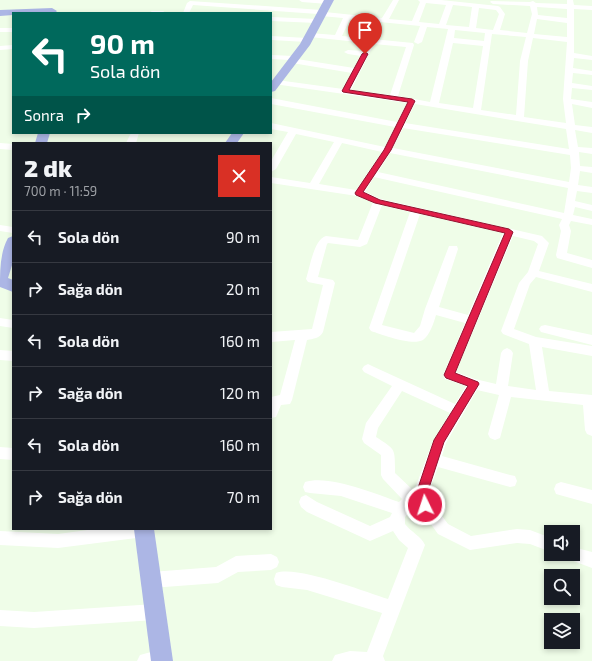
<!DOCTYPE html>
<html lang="tr">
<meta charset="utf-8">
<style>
:root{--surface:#171b24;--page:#20242c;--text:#f1f3f6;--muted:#9ea1a6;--line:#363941}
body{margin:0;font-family:"Exo 2",sans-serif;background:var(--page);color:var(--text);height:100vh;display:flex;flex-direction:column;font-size:15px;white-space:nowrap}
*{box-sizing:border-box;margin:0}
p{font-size:13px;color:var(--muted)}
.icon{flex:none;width:22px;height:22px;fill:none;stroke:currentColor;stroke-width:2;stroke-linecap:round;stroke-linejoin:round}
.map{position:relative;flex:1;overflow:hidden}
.details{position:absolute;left:12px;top:142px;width:260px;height:388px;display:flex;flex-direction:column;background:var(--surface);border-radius:0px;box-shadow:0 2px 6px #0003}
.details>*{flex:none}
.hud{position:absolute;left:12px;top:12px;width:260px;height:122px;border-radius:0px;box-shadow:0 2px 6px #0003;background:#00695c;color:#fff;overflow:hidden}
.fabs{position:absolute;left:544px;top:525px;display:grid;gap:8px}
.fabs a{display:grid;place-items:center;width:36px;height:36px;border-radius:0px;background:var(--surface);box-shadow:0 2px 6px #0003;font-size:20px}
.pin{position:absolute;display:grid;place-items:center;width:34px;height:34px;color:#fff;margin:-41px -17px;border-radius:50% 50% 50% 0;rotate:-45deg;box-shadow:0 0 4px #0007}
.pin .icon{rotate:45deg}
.me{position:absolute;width:44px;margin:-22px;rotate:356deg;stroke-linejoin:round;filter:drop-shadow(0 0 3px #0008)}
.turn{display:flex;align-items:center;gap:14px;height:84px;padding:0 12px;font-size:18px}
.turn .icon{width:52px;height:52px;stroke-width:2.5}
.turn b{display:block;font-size:28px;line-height:34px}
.then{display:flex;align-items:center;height:38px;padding:0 12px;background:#0003;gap:8px;font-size:15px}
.round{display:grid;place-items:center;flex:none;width:42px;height:42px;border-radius:0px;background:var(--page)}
.headline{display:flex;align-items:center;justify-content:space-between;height:68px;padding:0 12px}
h1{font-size:24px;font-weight:800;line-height:30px}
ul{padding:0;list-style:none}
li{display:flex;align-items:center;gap:12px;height:52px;padding:0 12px;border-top:1px solid var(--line)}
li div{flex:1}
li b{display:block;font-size:15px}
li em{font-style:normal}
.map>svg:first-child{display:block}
</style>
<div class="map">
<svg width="592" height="661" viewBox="0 0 592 661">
<rect width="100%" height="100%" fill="#effde8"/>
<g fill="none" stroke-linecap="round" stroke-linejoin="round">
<g fill="#fff" fill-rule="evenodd">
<polygon points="299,0 328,0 331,2 328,4 302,2"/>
<path d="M393 0H399L389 19 412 21 420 2 418 0H441L498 6 500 7 505 14 500 30 527 33 532 14 530 6 493 4 490 2 491 1 530 2 533 1 536 3 567 4V0H573L574 5 592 6V10L574 9V53L592 56V60L574 58 573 68 592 71V75L573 73 572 83 592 86V90L572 88 571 99 592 102V108L572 104 575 125 592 127V133L575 130 578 147 592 148V154L579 152 580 166 592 167V173L580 171 578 185 592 187V193L577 191 575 201 592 205V211L575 207 573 215 592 219V225L571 221 569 225 571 231 567 253 592 260V268L557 258 556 255 561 231 559 225 562 219 374 177 365 192 381 199 542 236 549 243 539 271 592 284V292L536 277 530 284 514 329 536 337 592 346V356L542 347 549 391 592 395V436L587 434 585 430 583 405 511 397 500 438 495 440 490 438 488 434 499 395 477 390 446 443 442 456 510 475 515 476 517 481 515 486 510 487 438 467 428 494 431 501 448 524 471 536 517 529 530 530 551 538V552L530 544 517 543 470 550 438 534 418 506 411 510 405 517V524C411 532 421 536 425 545L383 656 385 661H332L335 655 350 651 367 652 382 613 307 590 282 587 276 585 274 579 276 573C297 565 365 592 388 599L408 548 399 540 393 531 370 541 307 512 301 507 299 502 301 497 306 495 317 502 370 526 390 517 392 513 341 496 310 493 305 492 303 487 305 482C329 474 376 494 399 502L402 499 383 479 381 475V455L364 443 362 439 366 423 392 386 364 372 362 369 364 366 368 364 372 366 455 404 466 386 445 379 443 375 465 323 436 315C434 322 430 335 423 340 412 346 383 335 371 331L369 328 410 212 382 205 367 244 360 247 328 243 327 244 318 277 333 280 335 283 323 332C320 338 313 339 307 340L292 400 290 404 281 405 276 417 271 418V397L280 395 295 340 271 342V332L312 329 323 285 308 282 306 279C310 267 314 239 326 236L358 240 373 202 357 196 271 183V177L310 183 334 142 296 134 276 169 271 172V161L288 132 271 129V123L385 147 395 127 271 104V98L397 122 407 103 274 84V80H277L343 89 352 73 292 63H289V60L271 59V55L294 56H297V59L354 68 361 56 348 54 344 52 348 50 363 51 367 43 310 37 306 35 310 33 335 35 343 18 321 16 318 14 193 5 189 13H183L187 3 190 1 322 10 325 12 382 18ZM426 3 446 5 439 24 419 22ZM453 5 472 7 469 27 446 25ZM537 7 567 9V18L538 15ZM479 8 496 10 499 14 493 30 476 28ZM350 19 364 21 355 34 359 36H362L370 21 420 26 414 42 418 44 422 42 427 27 448 29 430 102 398 96 414 45 413 43 342 36ZM537 19 567 23V37L534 34ZM455 30 485 33 484 41 454 38ZM492 34 526 37 520 61 516 115 481 110ZM533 38 567 42 563 99 566 123 524 117 528 61ZM453 43 483 46 473 108 439 103ZM374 44 406 47 390 95 351 90ZM415 104 566 129 569 149 405 123ZM403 128 570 155 571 168 569 182 393 148ZM342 143 382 152 356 190 319 184ZM390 153 568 188 564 213 378 172ZM420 214 503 233 468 315 439 307 458 249 457 246H449L425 309 420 326 414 333 382 325ZM513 236 534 241 538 244 528 272 519 283 501 331 503 334 529 344 536 390 508 386 513 353 511 350 507 348 503 350 501 353 496 384 475 379 456 372ZM402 391 450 413 433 441 414 491 395 473C395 448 396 450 376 437L378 428Z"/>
<polygon points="152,11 163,11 166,13 149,13"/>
<polygon points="271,17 317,19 321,21 317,23 271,21"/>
<rect x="0" y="28" width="13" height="4"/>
<polygon points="271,36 307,38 311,40 307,42 271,40"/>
<polygon points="13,45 13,49 0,50 0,46"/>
<polygon points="131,133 139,133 136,143 126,143"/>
<polygon points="0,143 13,144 13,150 0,149"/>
<polygon points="0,225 13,227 13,233 0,231"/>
<polygon points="0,318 13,320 13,328 0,326"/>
<polygon points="545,325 592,335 592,345 541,332 539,329 541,326"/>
<polygon points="0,350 13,351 13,361 0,360"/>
<polygon points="0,447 13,448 13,460 0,459"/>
<polygon points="561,482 592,490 592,504 556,494 554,489 556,484"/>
<polygon points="95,529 152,530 149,535 144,537 58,548 0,545 0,531 58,534"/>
<polygon points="573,547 592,552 592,568 568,559 565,554 573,554"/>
<polygon points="271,554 277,557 279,562 277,567 271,570 238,572 218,583 151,588 145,586 143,580 145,574 151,572 216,567 236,556"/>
<polygon points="155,604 161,606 163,612 161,618 155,620 34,628 0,626 0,610 34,612"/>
<polygon points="162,649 168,652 171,658 169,661 137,661 140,655"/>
</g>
<g fill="#acb6e5" fill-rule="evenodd">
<polygon points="324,0 334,0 310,45 275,91 271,92 271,82 300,44"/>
<polygon points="52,8 57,11 55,13 13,13 13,15 0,16 0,10"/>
<polygon points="38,133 50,133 47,143 35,143"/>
<polygon points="232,133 244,133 237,143 225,143"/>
<path d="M13 236V262L8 278 13 280V292L0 287C0 270 0 253 8 238Z"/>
<polygon points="134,529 154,529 173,661 151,661"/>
</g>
</g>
<polygon fill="#e11d48" stroke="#92132f" points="365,52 368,54 349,90 412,99 415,101 391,150 363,192 380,200 509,229 513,232 455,373 478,382 479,384 444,442 427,494 431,505 429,509 425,510 421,509 416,494 434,440 468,386 446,378 444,375 505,233 375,203 356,195 355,193 384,150 408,102 343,92 342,91 362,54"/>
</svg>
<div class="fabs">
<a><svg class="icon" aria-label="sound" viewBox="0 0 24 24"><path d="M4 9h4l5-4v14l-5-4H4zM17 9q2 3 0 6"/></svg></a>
<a><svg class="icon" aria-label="search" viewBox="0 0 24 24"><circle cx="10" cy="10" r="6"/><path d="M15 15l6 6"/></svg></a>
<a><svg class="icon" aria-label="layers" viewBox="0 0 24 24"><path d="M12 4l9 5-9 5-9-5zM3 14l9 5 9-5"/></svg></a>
</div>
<div class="pin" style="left:365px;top:54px;background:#d93025"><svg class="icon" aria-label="arrive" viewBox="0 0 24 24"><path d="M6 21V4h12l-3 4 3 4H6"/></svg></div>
<svg class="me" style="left:425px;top:505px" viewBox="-20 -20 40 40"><circle r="17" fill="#e11d48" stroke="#fff" stroke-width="3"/><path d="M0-11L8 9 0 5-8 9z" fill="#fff"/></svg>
<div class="hud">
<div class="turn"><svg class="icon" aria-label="left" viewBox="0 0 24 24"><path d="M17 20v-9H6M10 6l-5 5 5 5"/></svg><div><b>90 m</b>Sola dön</div></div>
<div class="then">Sonra<svg class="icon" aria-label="right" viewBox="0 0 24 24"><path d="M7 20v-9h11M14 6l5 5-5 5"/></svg></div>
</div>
<section class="details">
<div class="headline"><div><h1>2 dk</h1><p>700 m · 11:59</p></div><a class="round" style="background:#d93025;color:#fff"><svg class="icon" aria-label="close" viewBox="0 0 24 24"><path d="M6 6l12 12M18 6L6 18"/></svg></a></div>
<ul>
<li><svg class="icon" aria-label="left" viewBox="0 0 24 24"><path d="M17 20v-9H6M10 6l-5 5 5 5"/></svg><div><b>Sola dön</b></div><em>90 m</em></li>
<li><svg class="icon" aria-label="right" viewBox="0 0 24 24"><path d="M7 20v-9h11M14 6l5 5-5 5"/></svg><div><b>Sağa dön</b></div><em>20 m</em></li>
<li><svg class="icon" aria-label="left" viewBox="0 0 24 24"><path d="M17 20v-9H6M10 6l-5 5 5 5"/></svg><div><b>Sola dön</b></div><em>160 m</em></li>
<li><svg class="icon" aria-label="right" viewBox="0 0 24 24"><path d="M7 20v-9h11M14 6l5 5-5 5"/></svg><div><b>Sağa dön</b></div><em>120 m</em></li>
<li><svg class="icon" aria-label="left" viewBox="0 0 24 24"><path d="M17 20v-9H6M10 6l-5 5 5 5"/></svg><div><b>Sola dön</b></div><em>160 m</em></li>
<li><svg class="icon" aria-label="right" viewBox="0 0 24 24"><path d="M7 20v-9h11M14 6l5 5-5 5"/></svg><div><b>Sağa dön</b></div><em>70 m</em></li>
</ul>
</section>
</div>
